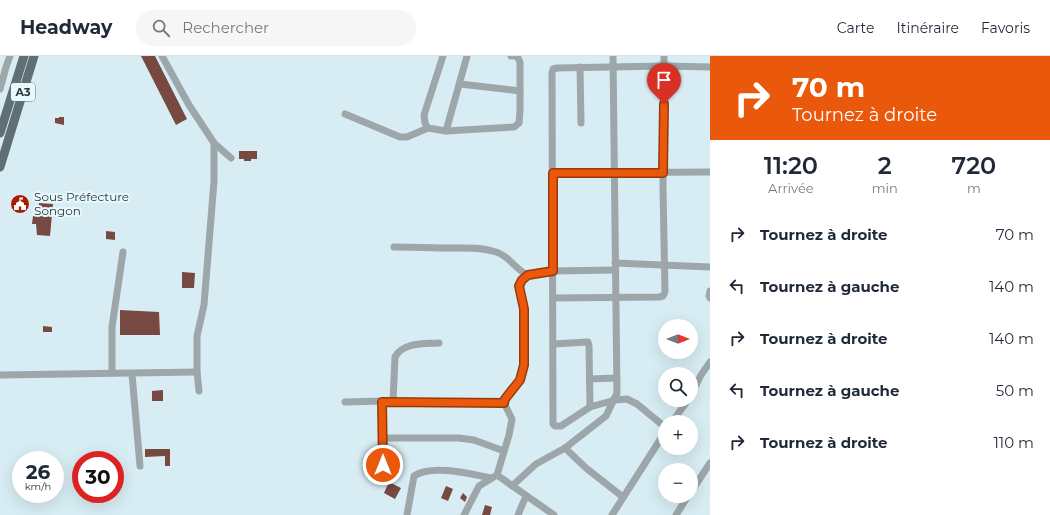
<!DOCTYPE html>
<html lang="fr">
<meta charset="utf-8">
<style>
:root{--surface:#fff;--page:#f6f6f7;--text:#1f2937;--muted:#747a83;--line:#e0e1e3}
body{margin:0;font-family:Montserrat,sans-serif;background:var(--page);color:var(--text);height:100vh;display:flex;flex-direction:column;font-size:15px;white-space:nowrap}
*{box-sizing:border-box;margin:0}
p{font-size:13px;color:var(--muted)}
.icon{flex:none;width:22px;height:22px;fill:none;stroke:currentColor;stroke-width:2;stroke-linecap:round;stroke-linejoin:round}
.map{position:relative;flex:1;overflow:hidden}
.drawer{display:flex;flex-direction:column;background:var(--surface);width:340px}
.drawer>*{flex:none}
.hud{background:#ea580c;color:#fff;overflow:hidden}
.needle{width:26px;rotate:90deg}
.buttons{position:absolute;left:658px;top:263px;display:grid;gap:8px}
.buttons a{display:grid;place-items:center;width:40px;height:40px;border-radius:50%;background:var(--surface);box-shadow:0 4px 16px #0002;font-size:20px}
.speed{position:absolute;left:12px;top:395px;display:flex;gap:8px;font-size:20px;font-weight:700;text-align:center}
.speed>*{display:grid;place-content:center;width:52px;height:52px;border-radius:50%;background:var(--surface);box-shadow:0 4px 16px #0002;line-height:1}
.speed small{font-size:10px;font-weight:400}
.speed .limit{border:6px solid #d22;background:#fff;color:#111}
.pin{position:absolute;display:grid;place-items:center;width:34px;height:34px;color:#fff;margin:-41px -17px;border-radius:50% 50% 50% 0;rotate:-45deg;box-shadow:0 0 4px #0007}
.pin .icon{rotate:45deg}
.me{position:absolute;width:44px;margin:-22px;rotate:0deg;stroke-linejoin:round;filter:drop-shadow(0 0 3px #0008)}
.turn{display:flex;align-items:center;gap:14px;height:84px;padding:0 16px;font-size:18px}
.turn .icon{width:52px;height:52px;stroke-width:2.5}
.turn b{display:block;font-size:28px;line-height:34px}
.eta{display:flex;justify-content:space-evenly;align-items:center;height:68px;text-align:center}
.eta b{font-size:24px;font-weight:600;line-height:28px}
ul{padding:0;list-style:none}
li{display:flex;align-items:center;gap:12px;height:52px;padding:0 16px}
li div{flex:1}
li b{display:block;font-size:15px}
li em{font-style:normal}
header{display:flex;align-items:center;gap:24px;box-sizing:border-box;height:56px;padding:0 20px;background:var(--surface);border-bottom:1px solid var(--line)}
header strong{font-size:19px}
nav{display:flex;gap:22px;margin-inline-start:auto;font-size:14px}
.search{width:280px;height:36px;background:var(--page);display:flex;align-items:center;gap:10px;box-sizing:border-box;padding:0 14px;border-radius:22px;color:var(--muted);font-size:15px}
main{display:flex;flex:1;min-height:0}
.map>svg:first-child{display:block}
</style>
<header>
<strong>Headway</strong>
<div class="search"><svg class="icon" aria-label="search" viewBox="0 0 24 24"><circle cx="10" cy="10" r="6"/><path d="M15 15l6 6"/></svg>Rechercher</div>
<nav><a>Carte</a><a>Itinéraire</a><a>Favoris</a></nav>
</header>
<main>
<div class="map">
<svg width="710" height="459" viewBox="0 0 710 459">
<rect width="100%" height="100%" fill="#d7edf3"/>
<g fill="#774940">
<polygon points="141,0 155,0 187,63 176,69"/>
<polygon points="59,61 64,61 64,69 55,67 55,62 59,62"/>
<polygon points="239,95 257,95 257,103 251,103 251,105 244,105 244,103 239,103"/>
<polygon points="39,147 53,148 50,180 37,179 36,168 32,168 33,160 37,160 37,155 38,155"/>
<polygon points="106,175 115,176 115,184 106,183"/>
<polygon points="182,216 195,217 194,232 182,232"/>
<polygon points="120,254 159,256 160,279 120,279"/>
<polygon points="43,270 52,271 52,276 43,276"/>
<polygon points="163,334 163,345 152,345 152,335"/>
<polygon points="145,393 170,393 170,410 165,410 165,400 145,401"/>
<polygon points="389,426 401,432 395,443 384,437"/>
<polygon points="446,430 453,433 448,445 441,442"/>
<polygon points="463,437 467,441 465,446 460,442"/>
<polygon points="485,449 492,451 490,459 482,459"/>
</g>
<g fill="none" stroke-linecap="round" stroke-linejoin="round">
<g stroke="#9da6a9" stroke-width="7">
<polyline points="162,0 189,49 214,87 231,102"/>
<polyline points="443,0 424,59 425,67 428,72 446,75 514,71 519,67 520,55 520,6 517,0 511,0"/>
<polyline points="580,11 581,67"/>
<polyline points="460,28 520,35"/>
<polyline points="0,33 6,11 10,0"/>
<polyline points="345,58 400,81 407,81 428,72"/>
<polyline points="446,75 467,0"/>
<polyline points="553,117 710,116"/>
<path d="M394 191C414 191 433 192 453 192 467 192 482 191 496 196 510 200 515 214 528 219"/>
<polyline points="615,207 710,211"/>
<polyline points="710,235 709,240 710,242"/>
<polyline points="554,242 659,241 663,240 665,236 663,132 664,0"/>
<polyline points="553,288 588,286 589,290 590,351"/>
<polyline points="112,317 112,271 123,196"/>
<polyline points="132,318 140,410"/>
<polyline points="0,319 197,316"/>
<polyline points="590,323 617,322"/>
<polyline points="199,335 197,316 197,280 204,249 214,125 214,87"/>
<polyline points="691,339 701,319 710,306"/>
<polyline points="382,345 383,409"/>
<polyline points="345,346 382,345 504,347"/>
<path d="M393 346 395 301C403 286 424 288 439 287"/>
<polyline points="672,366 688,344"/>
<polyline points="665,371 637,348 627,343 615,344 590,351 561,370 555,370 553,368 552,17 553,13 557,12 664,10 710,11"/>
<polyline points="383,382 459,382 474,384 504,395"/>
<polyline points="565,392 586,412 623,441"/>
<polyline points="497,419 554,459"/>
<polyline points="512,430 536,408 565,392 606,360 617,337 613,0"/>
<polyline points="691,436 710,407"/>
<path d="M407 459 414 420C432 408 471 418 491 422"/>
<polyline points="464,459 479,430 497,419 509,379 512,363 504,347 505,343 520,324 524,309 524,253 519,230 522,224 528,219 553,215 615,214"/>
<polyline points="518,459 526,440"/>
<polyline points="612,459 665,376"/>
<polyline points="676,459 688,440"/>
</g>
<g stroke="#5f6f74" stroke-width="9">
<polyline points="0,77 24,0"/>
<polyline points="0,111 34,0"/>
</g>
</g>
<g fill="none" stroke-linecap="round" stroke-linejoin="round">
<g stroke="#983908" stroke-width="10">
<polyline id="route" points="383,409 382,346 504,347 505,343 520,324 524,309 524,253 519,230 522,224 528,219 553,215 553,117 663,117 664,48"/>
</g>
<use href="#route" stroke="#ea580c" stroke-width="7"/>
</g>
<defs>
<g id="civic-disc" transform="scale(1)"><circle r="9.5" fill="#aa1a04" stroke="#e8f9fe"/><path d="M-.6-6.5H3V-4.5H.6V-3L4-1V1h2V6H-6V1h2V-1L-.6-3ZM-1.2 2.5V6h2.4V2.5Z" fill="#fff"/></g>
</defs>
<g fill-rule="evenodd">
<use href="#civic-disc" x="20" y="148"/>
</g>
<g text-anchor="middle" stroke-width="4" stroke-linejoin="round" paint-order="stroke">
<rect fill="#e8f9fe" stroke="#667074" stroke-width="1" x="11" y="27" width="24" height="18" rx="3"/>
<g font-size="11" font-weight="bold" fill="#2e3639">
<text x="23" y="40">A3</text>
</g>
<g font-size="12" fill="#2e3639" stroke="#e8f9fe" text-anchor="start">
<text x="34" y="145">Sous Préfecture<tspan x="34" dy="14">Songon</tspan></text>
</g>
</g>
</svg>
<div class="buttons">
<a><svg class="needle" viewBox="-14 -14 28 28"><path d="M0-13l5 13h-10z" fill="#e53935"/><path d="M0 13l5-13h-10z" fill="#747a83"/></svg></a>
<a><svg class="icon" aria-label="search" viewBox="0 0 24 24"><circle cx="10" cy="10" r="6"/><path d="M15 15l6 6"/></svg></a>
<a>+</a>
<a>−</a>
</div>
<div class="speed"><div>26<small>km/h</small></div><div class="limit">30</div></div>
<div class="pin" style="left:664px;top:48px;background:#d93025"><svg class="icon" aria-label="arrive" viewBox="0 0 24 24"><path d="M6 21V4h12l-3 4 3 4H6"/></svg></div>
<svg class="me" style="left:383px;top:409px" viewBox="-20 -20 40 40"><circle r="17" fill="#ea580c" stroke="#fff" stroke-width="3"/><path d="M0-11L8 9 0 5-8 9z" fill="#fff"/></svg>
</div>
<section class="drawer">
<div class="hud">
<div class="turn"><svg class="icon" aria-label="right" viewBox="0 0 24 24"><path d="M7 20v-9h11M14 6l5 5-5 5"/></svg><div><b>70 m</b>Tournez à droite</div></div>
</div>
<div class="eta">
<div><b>11:20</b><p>Arrivée</p></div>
<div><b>2</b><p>min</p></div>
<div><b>720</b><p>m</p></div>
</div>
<ul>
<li><svg class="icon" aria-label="right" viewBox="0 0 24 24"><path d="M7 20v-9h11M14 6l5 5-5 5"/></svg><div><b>Tournez à droite</b></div><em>70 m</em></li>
<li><svg class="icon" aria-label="left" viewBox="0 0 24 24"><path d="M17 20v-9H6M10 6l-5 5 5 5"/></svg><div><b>Tournez à gauche</b></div><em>140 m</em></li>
<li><svg class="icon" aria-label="right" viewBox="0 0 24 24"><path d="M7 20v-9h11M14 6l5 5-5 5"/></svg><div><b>Tournez à droite</b></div><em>140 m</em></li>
<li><svg class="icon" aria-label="left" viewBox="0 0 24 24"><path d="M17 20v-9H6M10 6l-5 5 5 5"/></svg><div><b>Tournez à gauche</b></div><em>50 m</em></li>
<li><svg class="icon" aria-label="right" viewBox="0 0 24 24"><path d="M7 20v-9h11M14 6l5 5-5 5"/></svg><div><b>Tournez à droite</b></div><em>110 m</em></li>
</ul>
</section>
</main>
